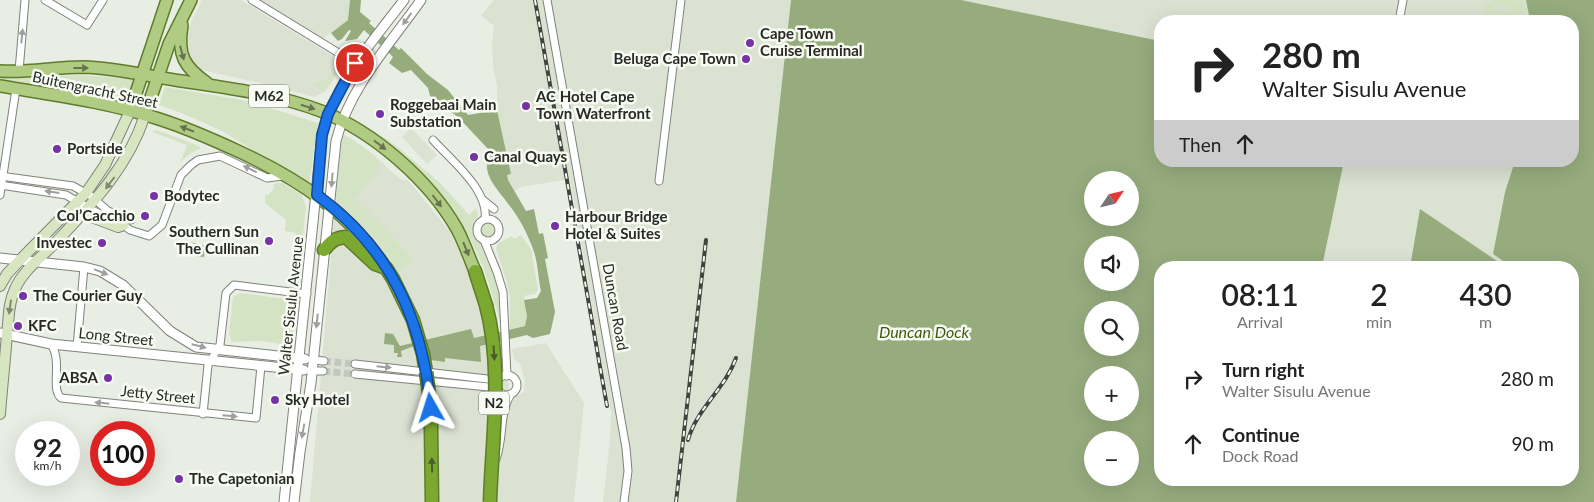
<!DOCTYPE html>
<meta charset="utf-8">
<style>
:root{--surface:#fff;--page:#f2f2f2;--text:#222;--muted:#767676}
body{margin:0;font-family:Lato,sans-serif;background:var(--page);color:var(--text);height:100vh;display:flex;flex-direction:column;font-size:19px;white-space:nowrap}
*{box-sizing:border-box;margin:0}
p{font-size:16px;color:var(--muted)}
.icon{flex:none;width:28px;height:28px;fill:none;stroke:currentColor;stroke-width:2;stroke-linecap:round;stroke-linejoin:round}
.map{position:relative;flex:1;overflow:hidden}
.drawer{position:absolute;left:1154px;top:261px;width:425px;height:225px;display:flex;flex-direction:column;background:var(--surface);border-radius:20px;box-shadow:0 5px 20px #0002}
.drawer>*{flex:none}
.guide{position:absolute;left:1154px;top:15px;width:425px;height:152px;border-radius:20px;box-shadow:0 5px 20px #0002;background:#fff;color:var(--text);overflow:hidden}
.needle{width:32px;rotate:55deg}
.fabs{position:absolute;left:1084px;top:171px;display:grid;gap:10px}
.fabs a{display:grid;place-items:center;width:55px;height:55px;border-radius:50%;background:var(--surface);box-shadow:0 5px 20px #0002;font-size:25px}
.speed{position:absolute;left:15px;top:421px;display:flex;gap:10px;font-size:25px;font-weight:700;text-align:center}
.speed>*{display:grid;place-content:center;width:65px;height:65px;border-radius:50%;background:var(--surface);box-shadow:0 5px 20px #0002;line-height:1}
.speed small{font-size:12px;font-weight:400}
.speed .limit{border:8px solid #d22;background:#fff;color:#111}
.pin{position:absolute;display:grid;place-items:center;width:42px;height:42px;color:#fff;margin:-21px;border:2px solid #fff;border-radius:50%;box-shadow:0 1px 5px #0007}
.me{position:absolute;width:55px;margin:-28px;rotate:354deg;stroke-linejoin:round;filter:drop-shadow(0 0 4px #0008)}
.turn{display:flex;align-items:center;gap:18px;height:105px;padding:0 25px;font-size:22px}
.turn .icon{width:65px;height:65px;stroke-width:2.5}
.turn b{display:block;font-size:35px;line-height:42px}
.then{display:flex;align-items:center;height:48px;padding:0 25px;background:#0003;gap:10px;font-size:19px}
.eta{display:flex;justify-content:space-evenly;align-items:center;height:85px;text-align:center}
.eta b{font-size:30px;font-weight:600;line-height:35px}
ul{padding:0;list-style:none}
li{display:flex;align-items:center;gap:15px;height:65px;padding:0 25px}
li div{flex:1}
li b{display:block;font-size:19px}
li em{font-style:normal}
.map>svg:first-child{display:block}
</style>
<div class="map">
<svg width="1594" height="502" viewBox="0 0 1594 502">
<rect width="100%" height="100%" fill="#e9eee4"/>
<g fill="#dbe2d2">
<polygon points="202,0 241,0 341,61 342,65 340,69 326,91 314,97 261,83 201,70 195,66 191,61 186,40 192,20"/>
<polygon points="261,0 350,0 348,20 322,39"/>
<polygon points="494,0 791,0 736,502 603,502 610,439 611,414 570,179 521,187 514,191 508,180 507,175 511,174 497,110 497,85 493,67 492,44 494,26 481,15"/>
<polygon points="961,0 1526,0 1530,21 1160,21 1160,41"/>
<polygon points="411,128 437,155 427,164 402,137"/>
<polygon points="344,135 356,142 375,156 400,179 409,181 450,232 470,275 482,313 487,344 502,341 511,399 524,392 525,380 520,364 514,359 512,349 546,343 584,403 574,502 310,502 336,198 341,144"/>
<polygon points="1344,161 1515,161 1505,192 1493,254 1512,267 1506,267 1420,209 1410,267 1322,268"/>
</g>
<g fill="#d5e3c5" fill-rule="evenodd">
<path d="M1492 0H1524L1528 21H1506L1487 17C1485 13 1483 7 1487 3L1492 4ZM1497 5 1512 8 1514 11 1511 13 1496 10 1493 7Z"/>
<polygon points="371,48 376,51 360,72 357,69"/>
<polygon points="335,71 337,72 326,90 324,91 310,85 330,78"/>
<polygon points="75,75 108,77 134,80 127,103 0,82 0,77 45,77"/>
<polygon points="165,87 248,101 318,123 309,185 222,131 184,114 159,105"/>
<path d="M359 122 394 144 440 183 469 215 476 208C482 218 471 223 474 234 476 240 482 244 485 250 496 274 500 291 502 317L499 320C498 312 495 306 493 298 472 219 425 167 358 124Z"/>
<polygon points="157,130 194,144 201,148 191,153 180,162 187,145 152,132"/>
<path d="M344 135 356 142 375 156 380 168 354 199C376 218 395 238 413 262L398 272 376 239 336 198 341 144Z"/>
<polygon points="277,183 282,183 301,194 306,207 301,255 302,266 294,253 296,233 285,231 286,220 265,203 265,195 269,194 274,188 273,185"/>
<circle cx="488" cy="230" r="8"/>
<polygon points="521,235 531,249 538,289 535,294 524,296 527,316 525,326 510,329 510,298 507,283 496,248 499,243 512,236 514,239"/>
<path d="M240 293 293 300 296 304 292 342C282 347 270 341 260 341 250 341 242 342 232 342L229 334 233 297Z"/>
</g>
<g fill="#96ac7d" fill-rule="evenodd">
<path d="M350 0H361L360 12 371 21 369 23 399 50 401 48 427 74 448 90 468 115 497 110 511 174 507 175 508 180 526 211 534 209 539 234 543 233 548 258 545 259 555 312 550 334 533 338 527 335 480 346 481 362 445 358V362L417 358 414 346 401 351 402 357H397L398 353H394V345L384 344 385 333 393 334 400 346 471 329 474 338 525 326 527 316 524 300 537 298 541 291C538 278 538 262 533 249 528 235 519 217 509 205 500 192 485 179 487 162L491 159 489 150 458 117 430 96 428 88 411 70 402 73 389 63 393 57 390 54 364 30 357 39 345 41 351 31 349 30 342 39 338 41 331 33 348 20Z"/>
<path d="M791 0H961L1160 41V161H1344L1322 267 1160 268V480H1572V268L1512 267 1493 254 1505 192 1515 161H1572V21H1530L1526 0H1594V502H736ZM1092 180H1130V218H1092ZM1092 245H1130V282H1092ZM1092 310H1130V348H1092ZM1092 375H1130V412H1092ZM1092 440H1130V478H1092Z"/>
<polygon points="1420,209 1506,267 1410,267"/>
<polygon points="190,242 205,246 204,257 188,255 189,249 196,251 199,246"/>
</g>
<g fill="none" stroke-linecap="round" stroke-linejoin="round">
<g stroke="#c3c7be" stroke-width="7" stroke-dasharray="7 3.5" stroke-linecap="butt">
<polyline points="324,361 355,364"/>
<polyline points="323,371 355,374"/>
</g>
<g stroke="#7f837a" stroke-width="9">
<g id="minor">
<polyline points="45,0 87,25 103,0"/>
<polyline points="252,0 355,63"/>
<polyline points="547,0 626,448 628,471 624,502"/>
<polyline points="1400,16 1403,0"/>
<polyline points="19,71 25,0"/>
<path d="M433 140C451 160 489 190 485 219"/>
<polyline points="0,176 73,186 91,196 108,211 131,220"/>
<polyline points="659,181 681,0"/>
<polyline points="0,185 66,195 94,211 121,223 130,230 149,236 162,225 181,175 191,165 198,160 220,156 267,178 283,176"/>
<polyline points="0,195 16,89"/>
<polyline points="483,200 494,209"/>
<circle cx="488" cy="230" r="11"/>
<polyline points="484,240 497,272 503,292 507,376"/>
<path d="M51 344C63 362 50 388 61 398L256 418 261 366"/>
<polyline points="77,347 84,267"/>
<polyline points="313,360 324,361"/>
<polyline points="355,364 496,380"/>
<polyline points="312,371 323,371"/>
<polyline points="355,374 489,387 498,391"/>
<circle cx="507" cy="385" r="10"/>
<polyline points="203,414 208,365 220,345 226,293 234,285 307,294"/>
<path d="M496 459C504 438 499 412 511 394"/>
</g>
</g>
<g stroke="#7f837a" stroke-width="11">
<g id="tertiary">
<polyline points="0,258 84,267 100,271 123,285 170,331 196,347 305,359"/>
<polyline points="0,333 51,344 304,370"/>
<path d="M284 502 322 135C335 83 372 42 404 0"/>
<path d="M294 502 300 452 311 383 336 141C349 88 390 44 421 0"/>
</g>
</g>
<g stroke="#7f837a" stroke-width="12">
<g id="secondary">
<polyline points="81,216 89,216 118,227 124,225"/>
<polyline points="0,286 7,274 20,260 86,193 105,165 130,111"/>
<path d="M0 414C2 387 5 361 7 334 9 319 8 303 15 289 23 270 43 256 57 241 94 202 128 167 145 115"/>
</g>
</g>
<g stroke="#5e7c2c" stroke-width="14">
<g id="primary">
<path d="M182 25C177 55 184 67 207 83"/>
<path d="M0 71C28 73 55 67 83 67 116 68 148 76 181 81 228 88 276 94 321 111 374 132 429 180 457 229 464 242 469 257 475 271"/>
<path d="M0 86C54 95 108 102 159 119 187 128 214 140 240 152 300 180 349 212 386 268"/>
<polyline points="130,111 167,0"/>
<polyline points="145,115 169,44 191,0"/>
</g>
</g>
<g stroke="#5e7c2c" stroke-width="15">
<g id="motorway">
<path d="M324 250C331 241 335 238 346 237L375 264 386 268 393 279 413 320 423 354 426 372"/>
<polyline points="475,271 486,305"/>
<polyline points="431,429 432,502"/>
</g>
</g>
<use href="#minor" stroke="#fff" stroke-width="7"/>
<use href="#tertiary" stroke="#fff" stroke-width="9"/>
<use href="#secondary" stroke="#d7e5c1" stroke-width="10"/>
<use href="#primary" stroke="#b0cb82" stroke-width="11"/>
<use href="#motorway" stroke="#7ba82f" stroke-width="12"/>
<g stroke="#434440" stroke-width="4">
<g id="rail">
<polyline points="535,0 607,406"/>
<path d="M688 440C697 408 725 389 736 358"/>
<polyline points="676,502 706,240"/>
</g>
</g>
<use href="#rail" stroke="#f7fbf2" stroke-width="2" stroke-dasharray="5.5" stroke-linecap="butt"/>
<g stroke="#5e7c2c" stroke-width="15" stroke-linecap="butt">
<g id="motorway-bridge">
<path d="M486 305C503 369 492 437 490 502"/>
<polyline points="426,372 431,408 431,429"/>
</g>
</g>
<use href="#motorway-bridge" stroke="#7ba82f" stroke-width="12"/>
</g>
<defs><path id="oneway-solid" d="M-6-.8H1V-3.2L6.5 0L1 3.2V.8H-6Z" transform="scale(1.25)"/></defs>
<g fill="#9f9f9e">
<use href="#oneway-solid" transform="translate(407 19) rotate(126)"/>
<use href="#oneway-solid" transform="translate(22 36) rotate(-84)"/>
<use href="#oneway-solid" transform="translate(250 169) rotate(-154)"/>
<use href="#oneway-solid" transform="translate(332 180) rotate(95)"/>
<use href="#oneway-solid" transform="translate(52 192) rotate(-172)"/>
<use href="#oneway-solid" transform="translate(101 272) rotate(22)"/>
<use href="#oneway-solid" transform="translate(317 321) rotate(96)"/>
<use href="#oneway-solid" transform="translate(199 346) rotate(14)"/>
<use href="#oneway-solid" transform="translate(384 367) rotate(6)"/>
<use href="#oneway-solid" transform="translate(102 403) rotate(-174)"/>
<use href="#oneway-solid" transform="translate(230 416) rotate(5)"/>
<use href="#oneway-solid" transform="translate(303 431) rotate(100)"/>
</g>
<g fill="#667250">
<use href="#oneway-solid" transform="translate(182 53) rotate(75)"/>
<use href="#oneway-solid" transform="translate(81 68)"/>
<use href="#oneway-solid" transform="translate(308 107) rotate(18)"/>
<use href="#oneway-solid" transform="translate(187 129) rotate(-159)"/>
<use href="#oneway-solid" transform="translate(380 145) rotate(37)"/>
<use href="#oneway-solid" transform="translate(437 201) rotate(53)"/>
<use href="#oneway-solid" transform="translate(466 249) rotate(68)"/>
</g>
<g fill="#808874">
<use href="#oneway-solid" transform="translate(110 183) rotate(127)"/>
<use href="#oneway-solid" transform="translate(10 307) rotate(98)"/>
</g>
<g fill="#4a5c2a">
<use href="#oneway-solid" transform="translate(494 353) rotate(86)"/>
<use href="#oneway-solid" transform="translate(432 465) rotate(-91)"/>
</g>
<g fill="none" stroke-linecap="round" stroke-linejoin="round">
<g stroke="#114b97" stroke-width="12">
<path id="route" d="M355 63 328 114 322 135 317 195C391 249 422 319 431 408"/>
</g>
<use href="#route" stroke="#1a73e8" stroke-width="9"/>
</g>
<g fill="#7733a6" stroke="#f7fbf2" stroke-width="2">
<circle cx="750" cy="43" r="5"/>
<circle cx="746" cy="59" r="5"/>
<circle cx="526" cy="106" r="5"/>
<circle cx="380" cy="114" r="5"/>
<circle cx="57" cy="149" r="5"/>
<circle cx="474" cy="157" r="5"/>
<circle cx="154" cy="196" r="5"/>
<circle cx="145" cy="216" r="5"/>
<circle cx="555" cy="226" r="5"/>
<circle cx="269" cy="241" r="5"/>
<circle cx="102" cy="243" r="5"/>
<circle cx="23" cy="296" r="5"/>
<circle cx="18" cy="326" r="5"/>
<circle cx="108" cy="378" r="5"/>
<circle cx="275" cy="400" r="5"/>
<circle cx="179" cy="479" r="5"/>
</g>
<g text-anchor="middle" stroke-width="5" stroke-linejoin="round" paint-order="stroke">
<g fill="#f7fbf2" stroke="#676964" stroke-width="1">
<rect x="249" y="84.5" width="40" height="23" rx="4"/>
<rect x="479" y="391.5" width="30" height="23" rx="4"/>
</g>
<g font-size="14" font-weight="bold" fill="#292a27">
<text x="269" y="101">M62</text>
<text x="494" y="408">N2</text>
</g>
<g font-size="15" font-weight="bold" fill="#292a27" stroke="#f7fbf2" text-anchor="start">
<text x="760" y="39">Cape Town<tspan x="760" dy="17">Cruise Terminal</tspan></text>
<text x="736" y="64" text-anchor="end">Beluga Cape Town</text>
<text x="536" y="102">AC Hotel Cape<tspan x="536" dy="17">Town Waterfront</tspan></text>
<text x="390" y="110">Roggebaai Main<tspan x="390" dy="17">Substation</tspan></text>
<text x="67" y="154">Portside</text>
<text x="484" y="162">Canal Quays</text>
<text x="164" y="201">Bodytec</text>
<text x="135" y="221" text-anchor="end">Col’Cacchio</text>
<text x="565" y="222">Harbour Bridge<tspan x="565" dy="17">Hotel &amp; Suites</tspan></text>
<text x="259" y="237" text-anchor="end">Southern Sun<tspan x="259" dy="17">The Cullinan</tspan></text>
<text x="92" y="248" text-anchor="end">Investec</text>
<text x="33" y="301">The Courier Guy</text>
<text x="28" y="331">KFC</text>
<text x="98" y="383" text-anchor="end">ABSA</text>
<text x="285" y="405">Sky Hotel</text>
<text x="189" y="484">The Capetonian</text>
</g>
<g font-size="15" fill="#292a27" stroke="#f7fbf2">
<text transform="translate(95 90) rotate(12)" y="5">Buitengracht Street</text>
<text transform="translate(291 306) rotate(-84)" y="5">Walter Sisulu Avenue</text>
<text transform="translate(615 307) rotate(80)" y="5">Duncan Road</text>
<text transform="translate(116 337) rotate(6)" y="5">Long Street</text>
<text transform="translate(158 395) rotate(6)" y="5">Jetty Street</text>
</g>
<g font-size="16" font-style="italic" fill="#3f5914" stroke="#f7fbf2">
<text x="924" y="338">Duncan Dock</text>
</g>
</g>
</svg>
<div class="fabs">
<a><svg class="needle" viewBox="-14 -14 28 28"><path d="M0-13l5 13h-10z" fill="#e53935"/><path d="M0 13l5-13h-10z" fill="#767676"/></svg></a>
<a><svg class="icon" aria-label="sound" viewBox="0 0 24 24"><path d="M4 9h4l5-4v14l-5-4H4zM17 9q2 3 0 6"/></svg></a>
<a><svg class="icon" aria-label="search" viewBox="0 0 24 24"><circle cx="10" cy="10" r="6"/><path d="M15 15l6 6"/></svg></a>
<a>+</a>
<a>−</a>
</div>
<div class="speed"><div>92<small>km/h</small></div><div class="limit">100</div></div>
<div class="pin" style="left:355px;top:63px;background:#d93025"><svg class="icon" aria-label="arrive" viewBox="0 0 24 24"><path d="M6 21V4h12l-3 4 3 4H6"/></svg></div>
<svg class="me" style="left:431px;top:408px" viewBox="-20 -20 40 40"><path d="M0-17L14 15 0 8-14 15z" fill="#1a73e8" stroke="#fff" stroke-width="4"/></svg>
<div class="guide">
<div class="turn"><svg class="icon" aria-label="right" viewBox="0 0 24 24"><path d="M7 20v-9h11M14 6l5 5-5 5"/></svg><div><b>280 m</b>Walter Sisulu Avenue</div></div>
<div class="then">Then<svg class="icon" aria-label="ahead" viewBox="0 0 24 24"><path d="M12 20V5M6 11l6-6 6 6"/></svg></div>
</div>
<section class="drawer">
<div class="eta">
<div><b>08:11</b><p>Arrival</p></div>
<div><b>2</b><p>min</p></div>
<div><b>430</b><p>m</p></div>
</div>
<ul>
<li><svg class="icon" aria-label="right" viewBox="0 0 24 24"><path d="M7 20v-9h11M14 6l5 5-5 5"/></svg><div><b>Turn right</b><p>Walter Sisulu Avenue</p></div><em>280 m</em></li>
<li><svg class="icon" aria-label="ahead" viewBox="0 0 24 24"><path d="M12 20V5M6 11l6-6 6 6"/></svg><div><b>Continue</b><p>Dock Road</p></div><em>90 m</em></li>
</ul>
</section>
</div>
